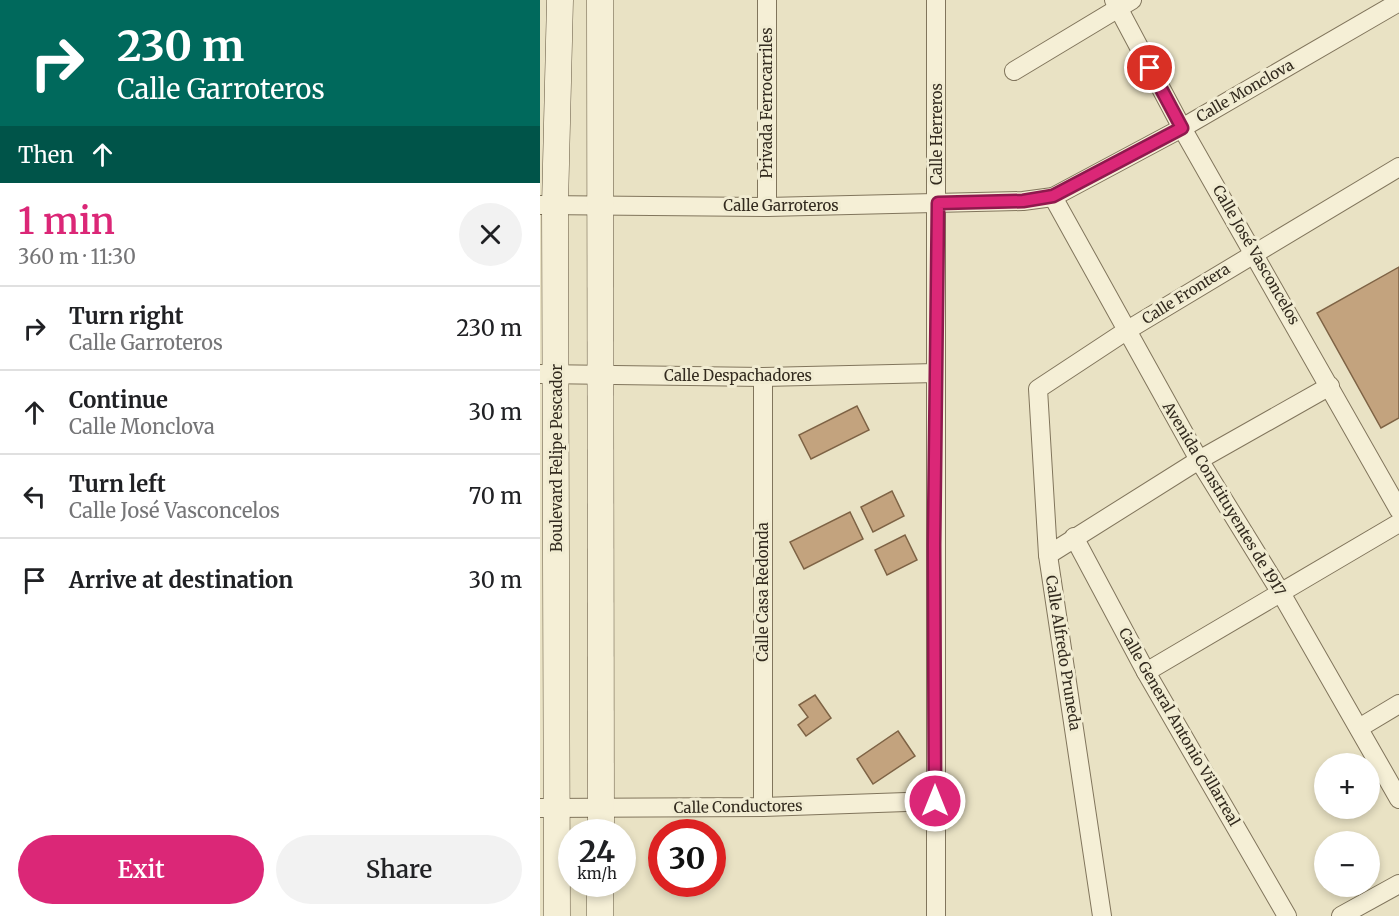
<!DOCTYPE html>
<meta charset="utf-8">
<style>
:root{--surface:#fff;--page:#f2f2f2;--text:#202124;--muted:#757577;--line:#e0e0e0;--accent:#db2777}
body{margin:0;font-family:Merriweather,serif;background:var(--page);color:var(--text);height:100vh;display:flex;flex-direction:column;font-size:22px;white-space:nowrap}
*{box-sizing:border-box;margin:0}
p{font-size:20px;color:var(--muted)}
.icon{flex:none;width:33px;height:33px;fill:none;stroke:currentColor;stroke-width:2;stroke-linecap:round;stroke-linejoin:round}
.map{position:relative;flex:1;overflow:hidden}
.drawer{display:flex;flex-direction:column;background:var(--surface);width:540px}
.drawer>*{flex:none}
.top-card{background:#00695c;color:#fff;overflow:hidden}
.buttons{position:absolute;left:774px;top:753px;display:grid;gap:12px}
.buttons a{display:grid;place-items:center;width:66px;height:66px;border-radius:50%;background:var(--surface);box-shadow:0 3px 9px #0003;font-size:30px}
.speed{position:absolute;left:18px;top:819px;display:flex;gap:12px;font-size:30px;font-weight:700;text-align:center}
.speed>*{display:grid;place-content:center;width:78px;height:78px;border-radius:50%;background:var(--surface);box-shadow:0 3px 9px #0003;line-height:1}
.speed small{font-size:15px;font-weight:400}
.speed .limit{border:9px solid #d22;background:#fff;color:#111}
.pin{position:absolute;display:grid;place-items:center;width:51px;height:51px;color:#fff;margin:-26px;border:3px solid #fff;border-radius:50%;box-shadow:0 2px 6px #0007}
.me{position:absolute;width:66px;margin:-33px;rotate:0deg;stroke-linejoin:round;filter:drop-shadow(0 0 4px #0008)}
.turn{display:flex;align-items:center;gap:21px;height:126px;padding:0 18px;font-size:27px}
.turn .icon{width:78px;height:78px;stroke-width:2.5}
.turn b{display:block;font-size:42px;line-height:51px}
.then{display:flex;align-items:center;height:57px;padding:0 18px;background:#0003;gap:12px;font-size:22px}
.round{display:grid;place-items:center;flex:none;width:63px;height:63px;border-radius:32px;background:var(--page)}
.head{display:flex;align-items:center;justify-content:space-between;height:102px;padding:0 18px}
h1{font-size:36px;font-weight:600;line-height:45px;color:var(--accent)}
.cta{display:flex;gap:12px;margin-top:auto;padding:12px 18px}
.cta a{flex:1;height:69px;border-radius:36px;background:var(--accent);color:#fff;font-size:24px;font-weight:600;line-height:69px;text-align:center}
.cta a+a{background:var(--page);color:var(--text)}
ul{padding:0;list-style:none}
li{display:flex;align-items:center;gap:18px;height:84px;padding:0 18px;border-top:2px solid var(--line)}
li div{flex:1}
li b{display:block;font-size:22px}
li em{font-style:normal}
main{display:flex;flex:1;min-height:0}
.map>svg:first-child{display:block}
</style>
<main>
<section class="drawer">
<div class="top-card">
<div class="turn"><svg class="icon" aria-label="right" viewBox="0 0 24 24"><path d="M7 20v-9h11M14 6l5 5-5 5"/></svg><div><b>230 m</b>Calle Garroteros</div></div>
<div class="then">Then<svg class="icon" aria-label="ahead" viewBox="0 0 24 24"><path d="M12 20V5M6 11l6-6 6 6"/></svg></div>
</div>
<div class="head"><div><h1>1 min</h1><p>360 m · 11:30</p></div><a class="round"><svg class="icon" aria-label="close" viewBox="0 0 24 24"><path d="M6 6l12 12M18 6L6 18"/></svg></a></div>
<ul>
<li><svg class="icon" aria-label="right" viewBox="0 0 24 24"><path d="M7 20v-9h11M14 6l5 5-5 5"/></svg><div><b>Turn right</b><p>Calle Garroteros</p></div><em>230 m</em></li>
<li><svg class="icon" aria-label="ahead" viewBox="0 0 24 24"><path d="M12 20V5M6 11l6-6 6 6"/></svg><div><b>Continue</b><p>Calle Monclova</p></div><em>30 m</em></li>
<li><svg class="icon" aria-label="left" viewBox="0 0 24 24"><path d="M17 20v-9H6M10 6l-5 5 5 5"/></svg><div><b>Turn left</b><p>Calle José Vasconcelos</p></div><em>70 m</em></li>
<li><svg class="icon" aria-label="arrive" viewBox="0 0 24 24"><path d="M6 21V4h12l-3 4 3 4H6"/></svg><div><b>Arrive at destination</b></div><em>30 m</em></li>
</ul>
<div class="cta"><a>Exit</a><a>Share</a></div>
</section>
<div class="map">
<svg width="859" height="916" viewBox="0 0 859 916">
<rect width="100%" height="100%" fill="#e9e2c4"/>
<g fill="#c3a37e" stroke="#7e6345" stroke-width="1.5">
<polygon points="859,267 859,418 841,428 777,313"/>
<polygon points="317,406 329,430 271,459 259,435"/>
<polygon points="352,491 364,516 333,532 321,507"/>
<polygon points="310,512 323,539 264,569 250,542"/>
<polygon points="365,535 377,560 347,575 335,550"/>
<polygon points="275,695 291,718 266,736 258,725 268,717 259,705"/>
<polygon points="358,731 375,756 333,784 317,759"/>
</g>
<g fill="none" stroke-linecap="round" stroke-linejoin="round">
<g stroke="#81755c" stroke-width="20">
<g id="street">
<polyline points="227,0 227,207"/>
<polyline points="574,0 642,128 859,510"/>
<polyline points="474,71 592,0"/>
<polyline points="513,197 659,460 741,593 859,799"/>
<polyline points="0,205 227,207 483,201 513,197 642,128 859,2"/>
<polyline points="0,374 223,377 396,373"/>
<polyline points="223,377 223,807"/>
<polyline points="534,537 606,672 747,916"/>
<polyline points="508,555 659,460 790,386"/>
<polyline points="606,672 859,523"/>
<polyline points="819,728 859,704"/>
<polyline points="0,808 223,807 395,801"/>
<polyline points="396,916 396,0"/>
<polyline points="562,916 508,555 498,389 586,331 859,167"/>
<polyline points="801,916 859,884"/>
</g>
</g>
<g stroke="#635640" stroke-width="27">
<g id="secondary">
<polyline points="60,0 61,832"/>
<polyline points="17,916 15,205 20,0"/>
<polyline points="60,916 60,884"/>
</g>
</g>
<use href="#street" stroke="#f5efd6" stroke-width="18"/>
<use href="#secondary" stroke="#f5efd6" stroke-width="26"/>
</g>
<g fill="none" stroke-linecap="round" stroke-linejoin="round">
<g stroke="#8e194d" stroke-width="15">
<polyline id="route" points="395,801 394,545 398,203 483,201 513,196 642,128 610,68"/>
</g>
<use href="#route" stroke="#db2777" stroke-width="10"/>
</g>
<g text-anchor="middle" stroke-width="6" stroke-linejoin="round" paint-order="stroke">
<g font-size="15" fill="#332b1f" stroke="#f1ecd2">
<text transform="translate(705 91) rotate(-30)" y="5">Calle Monclova</text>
<text transform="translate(227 103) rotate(-90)" y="5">Privada Ferrocarriles</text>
<text transform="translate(397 134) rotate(-90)" y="5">Calle Herreros</text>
<text x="241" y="211">Calle Garroteros</text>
<text transform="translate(716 255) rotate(60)" y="5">Calle José Vasconcelos</text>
<text transform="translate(646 294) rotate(-32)" y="5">Calle Frontera</text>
<text x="198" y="381">Calle Despachadores</text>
<text transform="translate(17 458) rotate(-90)" y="5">Boulevard Felipe Pescador</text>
<text transform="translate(684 499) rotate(59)" y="5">Avenida Constituyentes de 1917</text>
<text transform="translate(223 592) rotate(-90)" y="5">Calle Casa Redonda</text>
<text transform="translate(523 653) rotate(81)" y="5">Calle Alfredo Pruneda</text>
<text transform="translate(639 727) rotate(60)" y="5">Calle General Antonio Villarreal</text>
<text transform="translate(198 807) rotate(-1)" y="5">Calle Conductores</text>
</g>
</g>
</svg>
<div class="buttons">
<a>+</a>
<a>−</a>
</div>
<div class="speed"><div>24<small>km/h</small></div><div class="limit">30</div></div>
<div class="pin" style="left:610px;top:68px;background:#d93025"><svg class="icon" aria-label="arrive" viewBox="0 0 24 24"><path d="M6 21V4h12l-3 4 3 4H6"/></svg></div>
<svg class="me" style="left:395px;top:801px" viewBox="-20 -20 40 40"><circle r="17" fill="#db2777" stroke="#fff" stroke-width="3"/><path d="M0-11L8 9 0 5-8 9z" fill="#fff"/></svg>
</div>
</main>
